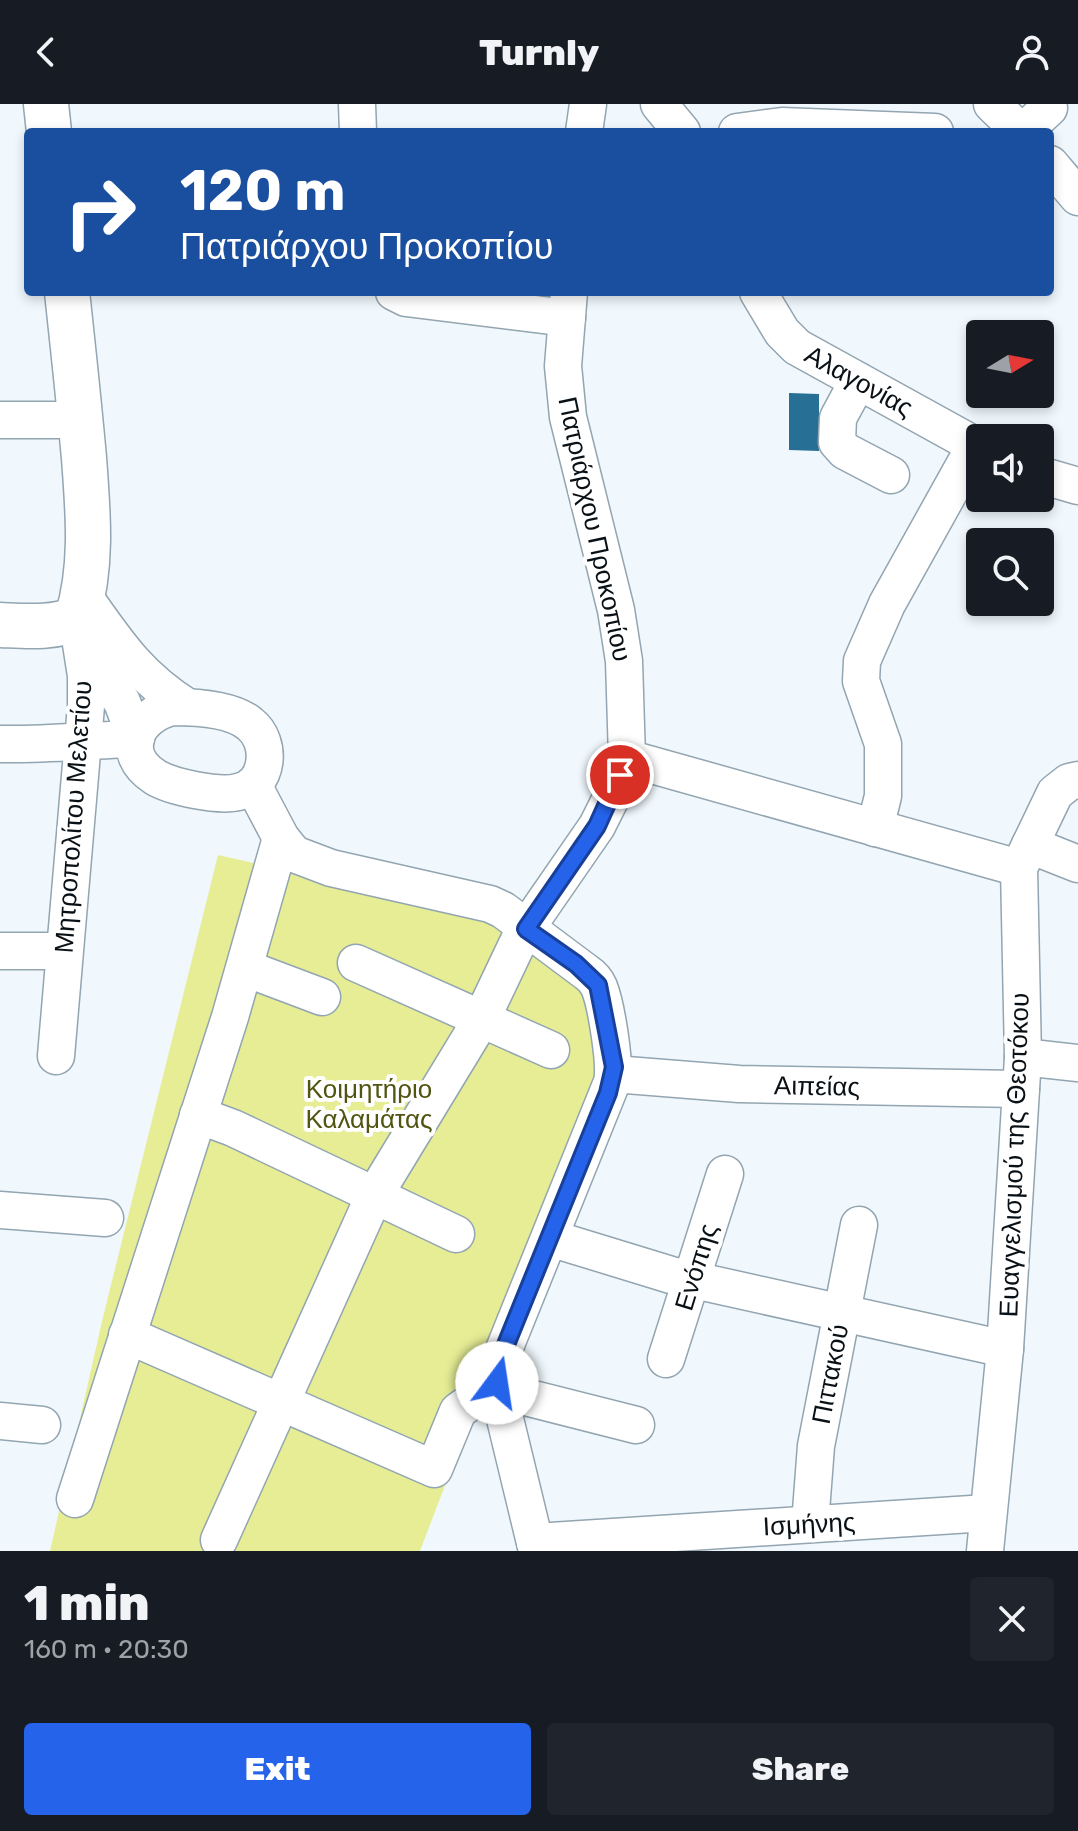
<!DOCTYPE html>
<meta charset="utf-8">
<style>
:root{--surface:#171b24;--page:#20242c;--text:#f1f3f6;--muted:#9ea1a6;--accent:#2563eb}
body{margin:0;font-family:Rubik,sans-serif;background:var(--page);color:var(--text);height:100vh;display:flex;flex-direction:column;font-size:30px;white-space:nowrap}
*{box-sizing:border-box;margin:0}
p{font-size:26px;color:var(--muted)}
.icon{flex:none;width:44px;height:44px;fill:none;stroke:currentColor;stroke-width:2;stroke-linecap:round;stroke-linejoin:round}
.map{position:relative;height:1447px;overflow:hidden}
.details{display:flex;flex-direction:column;background:var(--surface);flex:1}
.details>*{flex:none}
.guide{position:absolute;left:24px;top:24px;width:1030px;height:168px;border-radius:8px;box-shadow:0 4px 12px #0003;background:#1a4fa0;color:#fff;overflow:hidden}
.needle{width:52px;rotate:80deg}
.fabs{position:absolute;left:966px;top:216px;display:grid;gap:16px}
.fabs a{display:grid;place-items:center;width:88px;height:88px;border-radius:8px;background:var(--surface);box-shadow:0 4px 12px #0003;font-size:40px}
.pin{position:absolute;display:grid;place-items:center;width:68px;height:68px;color:#fff;margin:-34px;border:4px solid #fff;border-radius:50%;box-shadow:0 2px 8px #0007}
.me{position:absolute;width:88px;margin:-44px;rotate:14deg;stroke-linejoin:round;filter:drop-shadow(0 0 6px #0008)}
.turn{display:flex;align-items:center;gap:28px;height:168px;padding:0 24px;font-size:36px}
.turn .icon{width:104px;height:104px;stroke-width:2.5}
.turn b{display:block;font-size:56px;line-height:68px}
.round{display:grid;place-items:center;flex:none;width:84px;height:84px;border-radius:8px;background:var(--page)}
.summary{display:flex;align-items:center;justify-content:space-between;height:136px;padding:0 24px}
h1{font-size:48px;font-weight:800;line-height:60px}
.cta{display:flex;gap:16px;margin-top:auto;padding:16px 24px}
.cta a{flex:1;height:92px;border-radius:8px;background:var(--accent);color:#fff;font-size:32px;font-weight:800;line-height:92px;text-align:center}
.cta a+a{background:var(--page);color:var(--text)}
header{display:flex;justify-content:space-between;align-items:center;height:104px;padding:0 24px;background:var(--surface);font-size:36px;font-weight:800}
.map>svg:first-child{display:block}
</style>
<header><svg class="icon" aria-label="back" viewBox="0 0 24 24"><path d="M15 5l-7 7 7 7"/></svg>Turnly<svg class="icon" aria-label="person" viewBox="0 0 24 24"><circle cx="12" cy="8" r="4"/><path d="M4 21q1-7 8-7t8 7"/></svg></header>
<div class="map">
<svg width="1078" height="1447" viewBox="0 0 1078 1447">
<rect width="100%" height="100%" fill="#f0f8fd"/>
<polygon fill="#e6ed95" points="218,751 489,811 587,887 598,981 420,1447 50,1447 103,1213"/>
<polygon fill="#276f94" points="789,289 819,290 819,347 789,346"/>
<g fill="none" stroke-linecap="round" stroke-linejoin="round">
<g stroke="#92a5b1" stroke-width="39">
<g id="minor">
<polyline points="357,0 358,28"/>
<polyline points="659,0 682,28"/>
<polyline points="992,0 1021,28"/>
<polyline points="584,28 588,0"/>
<polyline points="737,28 782,22 935,28"/>
<polyline points="1023,28 1049,4 1045,0"/>
<polyline points="1050,60 1078,93"/>
<polyline points="394,188 406,194 567,214"/>
<polyline points="758,188 782,228 797,243 980,344"/>
<polyline points="858,277 838,314 837,338 845,347 891,371"/>
<polyline points="0,316 81,316"/>
<polyline points="1040,371 1078,382"/>
<path d="M83 491C117 539 137 571 187 603"/>
<path d="M173 603C196 603 232 605 250 620 273 638 269 682 238 688 219 693 171 683 155 673 118 649 136 611 173 603Z"/>
<path d="M0 640C46 641 90 636 136 635L122 598 85 542"/>
<polyline points="627,654 1019,764"/>
<path d="M253 681 281 734 294 750 331 764 490 800 503 806 586 868C592 872 596 876 599 883 606 900 616 960 612 978L503 1248 497 1271 498 1286 537 1447"/>
<polyline points="875,724 883,692 883,640 861,577 862,557 887,500 975,342"/>
<polyline points="1030,741 1078,760"/>
<polyline points="0,847 63,847"/>
<polyline points="356,859 551,946"/>
<polyline points="245,864 322,893"/>
<polyline points="56,952 86,602 86,572 77,514"/>
<polyline points="1023,953 1078,959"/>
<polyline points="614,970 739,980 1021,985"/>
<polyline points="198,1011 233,1024 456,1130"/>
<polyline points="0,1106 105,1114"/>
<polyline points="550,1134 671,1171 1005,1245"/>
<polyline points="127,1231 434,1365 458,1307 497,1279"/>
<polyline points="666,1255 725,1070"/>
<polyline points="498,1286 636,1321"/>
<polyline points="0,1317 42,1321"/>
<polyline points="75,1395 230,913 281,734"/>
<polyline points="810,1420 816,1342 859,1121"/>
<polyline points="219,1436 374,1092 481,916 521,832 597,722 614,688 627,654 624,557 616,506 568,313 563,262 569,188"/>
<polyline points="535,1438 987,1409"/>
<polyline points="985,1447 1005,1245 1023,953 1019,764 1055,689 1069,678 1078,676"/>
</g>
</g>
<g stroke="#92a5b1" stroke-width="47">
<g id="major">
<polyline points="46,0 49,28"/>
<path d="M0 521C24 522 54 525 77 514 93 462 88 408 84 354 79 299 73 243 67 188"/>
</g>
</g>
<use href="#minor" stroke="#fff" stroke-width="36"/>
<use href="#major" stroke="#fff" stroke-width="44"/>
</g>
<g fill="none" stroke-linecap="round" stroke-linejoin="round">
<g stroke="#184099" stroke-width="20">
<polyline id="route" points="497,1279 503,1248 608,989 614,963 598,881 576,860 526,825 597,722 620,671"/>
</g>
<use href="#route" stroke="#2563eb" stroke-width="14"/>
</g>
<g text-anchor="middle" stroke-width="8" stroke-linejoin="round" paint-order="stroke">
<g font-size="26" fill="#0a1116" stroke="#fff">
<text transform="translate(859 277) rotate(29)" y="9">Αλαγονίας</text>
<text transform="translate(595 425) rotate(78)" y="9">Πατριάρχου Προκοπίου</text>
<text transform="translate(73 713) rotate(-86)" y="9">Μητροπολίτου Μελετίου</text>
<text transform="translate(817 982) rotate(1)" y="9">Αιπείας</text>
<text transform="translate(1014 1051) rotate(-88)" y="9">Ευαγγελισμού της Θεοτόκου</text>
<text transform="translate(696 1163) rotate(-73)" y="9">Ενόπης</text>
<text transform="translate(830 1270) rotate(-79)" y="9">Πιττακού</text>
<text transform="translate(809 1420) rotate(-3)" y="9">Ισμήνης</text>
</g>
<g font-size="26" fill="#525512" stroke="#fff">
<text x="369" y="994">Κοιμητήριο<tspan x="369" dy="30">Καλαμάτας</tspan></text>
</g>
</g>
</svg>
<div class="fabs">
<a><svg class="needle" viewBox="-14 -14 28 28"><path d="M0-13l5 13h-10z" fill="#e53935"/><path d="M0 13l5-13h-10z" fill="#9ea1a6"/></svg></a>
<a><svg class="icon" aria-label="sound" viewBox="0 0 24 24"><path d="M4 9h4l5-4v14l-5-4H4zM17 9q2 3 0 6"/></svg></a>
<a><svg class="icon" aria-label="search" viewBox="0 0 24 24"><circle cx="10" cy="10" r="6"/><path d="M15 15l6 6"/></svg></a>
</div>
<div class="pin" style="left:620px;top:671px;background:#d93025"><svg class="icon" aria-label="arrive" viewBox="0 0 24 24"><path d="M6 21V4h12l-3 4 3 4H6"/></svg></div>
<svg class="me" style="left:497px;top:1279px" viewBox="-20 -20 40 40"><circle r="19" fill="#fff"/><path d="M0-13L10 11 0 6-10 11z" fill="#2563eb"/></svg>
<div class="guide">
<div class="turn"><svg class="icon" aria-label="right" viewBox="0 0 24 24"><path d="M7 20v-9h11M14 6l5 5-5 5"/></svg><div><b>120 m</b>Πατριάρχου Προκοπίου</div></div>
</div>
</div>
<section class="details">
<div class="summary"><div><h1>1 min</h1><p>160 m · 20:30</p></div><a class="round"><svg class="icon" aria-label="close" viewBox="0 0 24 24"><path d="M6 6l12 12M18 6L6 18"/></svg></a></div>
<div class="cta"><a>Exit</a><a>Share</a></div>
</section>
